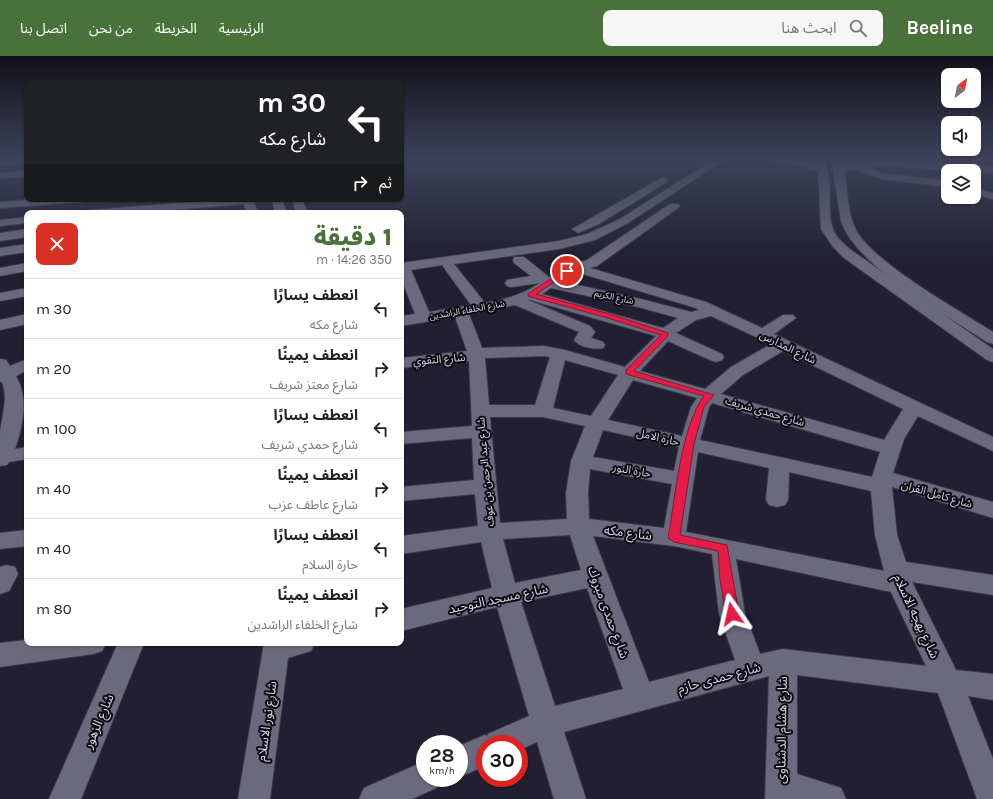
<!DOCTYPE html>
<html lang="ar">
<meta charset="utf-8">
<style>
:root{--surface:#fff;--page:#f6f6f6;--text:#222;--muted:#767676;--line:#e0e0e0;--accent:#48713b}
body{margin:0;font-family:Karla,"Noto Sans Arabic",sans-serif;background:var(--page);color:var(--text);direction:rtl;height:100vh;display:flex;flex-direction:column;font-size:15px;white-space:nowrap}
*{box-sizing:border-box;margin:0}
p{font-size:13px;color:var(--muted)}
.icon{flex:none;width:22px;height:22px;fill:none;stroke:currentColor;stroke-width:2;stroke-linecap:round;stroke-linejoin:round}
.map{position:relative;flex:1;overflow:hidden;direction:ltr}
.drawer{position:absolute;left:24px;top:154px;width:380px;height:436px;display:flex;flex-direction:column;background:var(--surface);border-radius:8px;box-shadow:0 1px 3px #0004;direction:rtl}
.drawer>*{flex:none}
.top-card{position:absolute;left:24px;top:24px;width:380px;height:122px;border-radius:8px;box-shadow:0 1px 3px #0004;direction:rtl;background:#202124;color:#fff;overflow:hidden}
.needle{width:26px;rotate:32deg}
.buttons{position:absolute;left:941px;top:12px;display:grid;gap:8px}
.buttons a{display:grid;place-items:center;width:40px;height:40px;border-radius:8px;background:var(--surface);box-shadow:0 1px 3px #0004;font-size:20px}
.speed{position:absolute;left:416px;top:679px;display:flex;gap:8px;font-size:20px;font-weight:700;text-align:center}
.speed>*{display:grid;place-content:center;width:52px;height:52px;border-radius:50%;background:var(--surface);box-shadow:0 1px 3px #0004;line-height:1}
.speed small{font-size:10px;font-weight:400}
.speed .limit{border:6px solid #d22;background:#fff;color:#111}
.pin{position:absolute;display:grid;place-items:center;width:34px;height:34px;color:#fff;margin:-17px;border:2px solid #fff;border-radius:50%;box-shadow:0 1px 4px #0007}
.me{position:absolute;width:44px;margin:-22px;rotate:349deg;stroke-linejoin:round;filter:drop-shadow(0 0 3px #0008)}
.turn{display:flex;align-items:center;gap:14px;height:84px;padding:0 12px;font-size:18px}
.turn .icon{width:52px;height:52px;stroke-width:2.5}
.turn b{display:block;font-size:28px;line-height:34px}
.then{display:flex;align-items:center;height:38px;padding:0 12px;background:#0003;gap:8px;font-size:15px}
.round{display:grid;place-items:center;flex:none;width:42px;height:42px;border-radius:8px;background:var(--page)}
.summary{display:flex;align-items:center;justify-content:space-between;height:68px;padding:0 12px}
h1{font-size:24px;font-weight:800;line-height:30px;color:var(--accent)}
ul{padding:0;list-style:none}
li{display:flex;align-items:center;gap:12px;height:60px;padding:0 12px;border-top:1px solid var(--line)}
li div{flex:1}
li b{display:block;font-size:15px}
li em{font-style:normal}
header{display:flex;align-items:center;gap:24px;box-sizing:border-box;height:56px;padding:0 20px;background:var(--accent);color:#fff}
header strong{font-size:19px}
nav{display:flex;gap:22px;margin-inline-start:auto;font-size:14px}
.search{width:280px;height:36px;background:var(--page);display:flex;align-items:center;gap:10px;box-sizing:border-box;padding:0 14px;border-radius:8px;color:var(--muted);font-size:15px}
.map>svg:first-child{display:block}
</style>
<header>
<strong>Beeline</strong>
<div class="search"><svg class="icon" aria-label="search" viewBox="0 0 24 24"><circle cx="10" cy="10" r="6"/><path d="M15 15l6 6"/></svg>ابحث هنا</div>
<nav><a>الرئيسية</a><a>الخريطة</a><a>من نحن</a><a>اتصل بنا</a></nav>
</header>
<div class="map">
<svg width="993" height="743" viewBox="0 0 993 743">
<rect width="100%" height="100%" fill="#211f31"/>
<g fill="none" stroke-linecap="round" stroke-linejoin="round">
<g stroke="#3c3a48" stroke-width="2">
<g id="minor">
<polygon points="27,102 27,107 0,110 0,104"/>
<path d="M716 102H727L628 167 595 184 559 193 454 208 485 247C505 244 523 238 540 227L512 231 507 230 505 227 507 224 531 220 514 207 513 204 514 201H524L549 221 562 212 587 204 670 148H678L680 150 678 152 597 210 590 212 706 246 762 272 783 259H793L796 262 774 278 993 381V395L918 360 904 383 893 417 993 446V462L892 431 897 479 906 506 993 519V539L912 526 956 614 993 618V644L968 640 993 703V743H977L938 637 797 619V718L841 732 846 743H765L769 620 564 676 586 743H554L537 686 519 694V688H485V710L459 721V690L485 679 487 680 488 678 529 660 497 551 401 575V553L492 532 481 486 401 498V480L478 470 475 438 401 445V431L474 424 472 382 401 388V376L472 370 469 305 401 312V302L467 295 455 261 401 270V260L415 258 401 222V207L559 185 587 178 620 163ZM442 209 471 249 429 256 411 214ZM576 216 696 252 699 254 691 256 645 244 560 225ZM551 232 642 252 678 262 663 272 542 238ZM528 244H530L656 280 625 311 565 294 544 290 482 292 469 258 515 249 579 276 574 284C579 291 594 294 603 292L605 289 603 286 591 282 595 276 590 270ZM711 260 771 288 731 311 705 333 640 315 668 285 710 304 716 306 722 304 724 301 722 298 676 277 696 264ZM783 295 903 353 884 384 721 338 743 319ZM544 300 550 301 535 349H489L485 302ZM565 304 618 319 591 360 553 352ZM633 324 697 342 691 351 682 380 608 364ZM712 347 880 396 872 421 700 384 709 351ZM490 361H543L585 370 571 405 566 437 567 463 500 467ZM603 374 679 391 674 415 593 401ZM698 396 769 412 766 444 769 449 777 451 785 449 788 444 789 416 871 435 875 479 884 515 686 476ZM590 413 672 428 664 472 589 463 588 437ZM570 479 581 514 515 527 503 483ZM593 480 674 490 712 498 719 558 735 604 649 626ZM736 503 891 536 926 610 783 593 760 598 745 558ZM587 532 623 633 555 650 521 546Z"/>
<path d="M770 102H788L816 108 812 102H822C836 125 825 150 833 173 836 182 846 190 854 196L993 293V306L987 304 844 202 833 191 821 173 818 114 775 105Z"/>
<path d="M831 102H841L843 110 886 104 993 111V117L886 110 868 112 883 117 948 125V131L882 123 856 114 844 115C848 134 847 155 855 172 870 205 960 255 993 276V288L987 286C948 260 855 210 841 165Z"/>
<polygon points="27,114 27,120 0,123 0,117"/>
<polygon points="663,121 667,122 668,124 667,126 599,168 578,177 572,173"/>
<polygon points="974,132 993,137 993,143 974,138"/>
<polygon points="38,143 88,143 83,146 0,152 0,146"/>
<polygon points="230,143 253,144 258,157 246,157 244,148 135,157 85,157 91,154"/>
<polygon points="272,143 282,143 287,157 275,157"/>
<polygon points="292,143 302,143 308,157 296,157"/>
<polygon points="27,161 27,167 0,170 0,164"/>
<polygon points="27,173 27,181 0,185 0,177"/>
<polygon points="27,188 27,196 0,200 0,192"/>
<polygon points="27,207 27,215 0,220 0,212"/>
<polygon points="27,232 27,240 0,245 0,237"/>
<polygon points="27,258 27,268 0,274 0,264"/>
<path d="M0 303 6 304 10 310 27 303V314L16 320C29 342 23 370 15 393L27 391V403L9 406 7 409 0 410C0 400 0 389 0 379 1 360 9 345 2 326H0Z"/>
<polygon points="27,474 27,490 0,493 0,477"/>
<polygon points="6,509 15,511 18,518 9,535 0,538 0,511"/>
<polygon points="27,584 27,587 106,587 102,595 93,598 0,611 0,587"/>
<polygon points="118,587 144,587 81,743 49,743"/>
<polygon points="264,587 315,587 311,595 288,602 270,743 238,743"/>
<polygon points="425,705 425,722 440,722 436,732 412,743 359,743 364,732"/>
</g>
</g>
<use href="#minor" fill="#6b697e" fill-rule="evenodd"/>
</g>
<linearGradient id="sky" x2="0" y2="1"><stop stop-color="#12111b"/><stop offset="0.5" stop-color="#3d425a"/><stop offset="1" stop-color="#3d425a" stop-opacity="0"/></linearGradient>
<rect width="993" height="206" fill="url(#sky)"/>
<path fill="#e11d48" stroke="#92132f" d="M564 214 570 215 536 238 613 259 668 277V280L634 315 714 339 704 351 694 388 680 479 727 489 739 558 737 561 732 563 728 561 726 558 720 524 718 495 674 486 668 482C675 443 681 370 704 340L626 318V314L661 279 608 262 528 240V238Z"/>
<g text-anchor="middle" stroke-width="4" stroke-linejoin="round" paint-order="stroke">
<g font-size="9" fill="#d6d6e2" stroke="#0b0a12">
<text transform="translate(614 241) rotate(12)" y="3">شارع الكريم</text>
<text transform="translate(467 254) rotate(-10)" y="3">شارع الخلفاء الراشدين</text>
</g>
<g font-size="11" fill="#d6d6e2" stroke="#0b0a12">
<text transform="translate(788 291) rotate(26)" y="4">شارع المدارس</text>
<text transform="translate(439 303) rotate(-5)" y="4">شارع التقوي</text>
<text transform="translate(765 355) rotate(16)" y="4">شارع حمدي شريف</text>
<text transform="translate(658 381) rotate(13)" y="4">حارة الامل</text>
<text transform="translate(632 414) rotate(10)" y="4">حارة النور</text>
<text transform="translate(485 416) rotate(-95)" y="4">شارع عبد الرحمن بن عوف</text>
<text transform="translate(937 438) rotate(16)" y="4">شارع كامل الفران</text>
</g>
<g font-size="13" fill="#d6d6e2" stroke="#0b0a12">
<text transform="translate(628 476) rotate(7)" y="5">شارع مكه</text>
<text transform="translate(498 542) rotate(-12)" y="5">شارع مسجد التوحيد</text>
<text transform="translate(609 556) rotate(70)" y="5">شارع حمدى مبروك</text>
<text transform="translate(917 560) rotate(65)" y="5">شارع بهجه الاسلام</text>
<text transform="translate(719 621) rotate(-15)" y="5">شارع حمدى حازم</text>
<text transform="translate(98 665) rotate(-67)" y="5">شارع الزهور</text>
<text transform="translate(266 665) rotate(-82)" y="5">شارع نور الاسلام</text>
<text transform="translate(781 674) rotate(-89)" y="5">شارع هشام الدشناوى</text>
</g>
</g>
</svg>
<div class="buttons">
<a><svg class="needle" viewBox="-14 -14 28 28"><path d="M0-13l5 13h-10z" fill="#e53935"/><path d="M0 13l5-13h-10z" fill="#767676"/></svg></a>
<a><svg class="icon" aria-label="sound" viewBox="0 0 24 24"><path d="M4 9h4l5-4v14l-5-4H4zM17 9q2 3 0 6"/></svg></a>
<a><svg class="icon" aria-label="layers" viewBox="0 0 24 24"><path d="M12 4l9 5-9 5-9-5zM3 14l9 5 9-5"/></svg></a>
</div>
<div class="speed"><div>28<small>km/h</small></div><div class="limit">30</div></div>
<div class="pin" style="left:567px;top:215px;background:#d93025"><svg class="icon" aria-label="arrive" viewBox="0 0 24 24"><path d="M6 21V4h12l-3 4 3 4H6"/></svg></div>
<svg class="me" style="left:732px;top:558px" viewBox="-20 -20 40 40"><path d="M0-17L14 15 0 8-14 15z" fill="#e11d48" stroke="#fff" stroke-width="4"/></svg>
<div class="top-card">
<div class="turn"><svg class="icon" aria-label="left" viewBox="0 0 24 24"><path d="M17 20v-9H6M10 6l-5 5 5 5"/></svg><div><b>30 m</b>شارع مكه</div></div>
<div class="then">ثم<svg class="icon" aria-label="right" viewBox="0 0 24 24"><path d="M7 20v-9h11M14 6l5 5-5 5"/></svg></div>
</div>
<section class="drawer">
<div class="summary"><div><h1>1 دقيقة</h1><p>350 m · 14:26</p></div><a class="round" style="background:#d93025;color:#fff"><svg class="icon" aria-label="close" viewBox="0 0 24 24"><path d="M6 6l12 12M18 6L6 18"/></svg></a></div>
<ul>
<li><svg class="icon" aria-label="left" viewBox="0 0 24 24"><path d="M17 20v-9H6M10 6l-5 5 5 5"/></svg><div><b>انعطف يسارًا</b><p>شارع مكه</p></div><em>30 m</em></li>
<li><svg class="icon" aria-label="right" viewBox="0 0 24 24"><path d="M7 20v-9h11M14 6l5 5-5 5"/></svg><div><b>انعطف يمينًا</b><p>شارع معتز شريف</p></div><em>20 m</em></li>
<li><svg class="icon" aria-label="left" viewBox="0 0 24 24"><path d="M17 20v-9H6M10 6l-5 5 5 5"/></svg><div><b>انعطف يسارًا</b><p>شارع حمدي شريف</p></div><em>100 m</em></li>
<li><svg class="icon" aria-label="right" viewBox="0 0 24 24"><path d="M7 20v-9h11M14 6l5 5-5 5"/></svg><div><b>انعطف يمينًا</b><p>شارع عاطف عزب</p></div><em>40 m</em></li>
<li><svg class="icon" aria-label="left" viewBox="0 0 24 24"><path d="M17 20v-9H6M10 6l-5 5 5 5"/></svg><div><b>انعطف يسارًا</b><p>حارة السلام</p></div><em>40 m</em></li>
<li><svg class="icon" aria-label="right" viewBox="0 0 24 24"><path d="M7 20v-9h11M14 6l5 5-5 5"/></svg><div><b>انعطف يمينًا</b><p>شارع الخلفاء الراشدين</p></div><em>80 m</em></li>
</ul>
</section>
</div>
